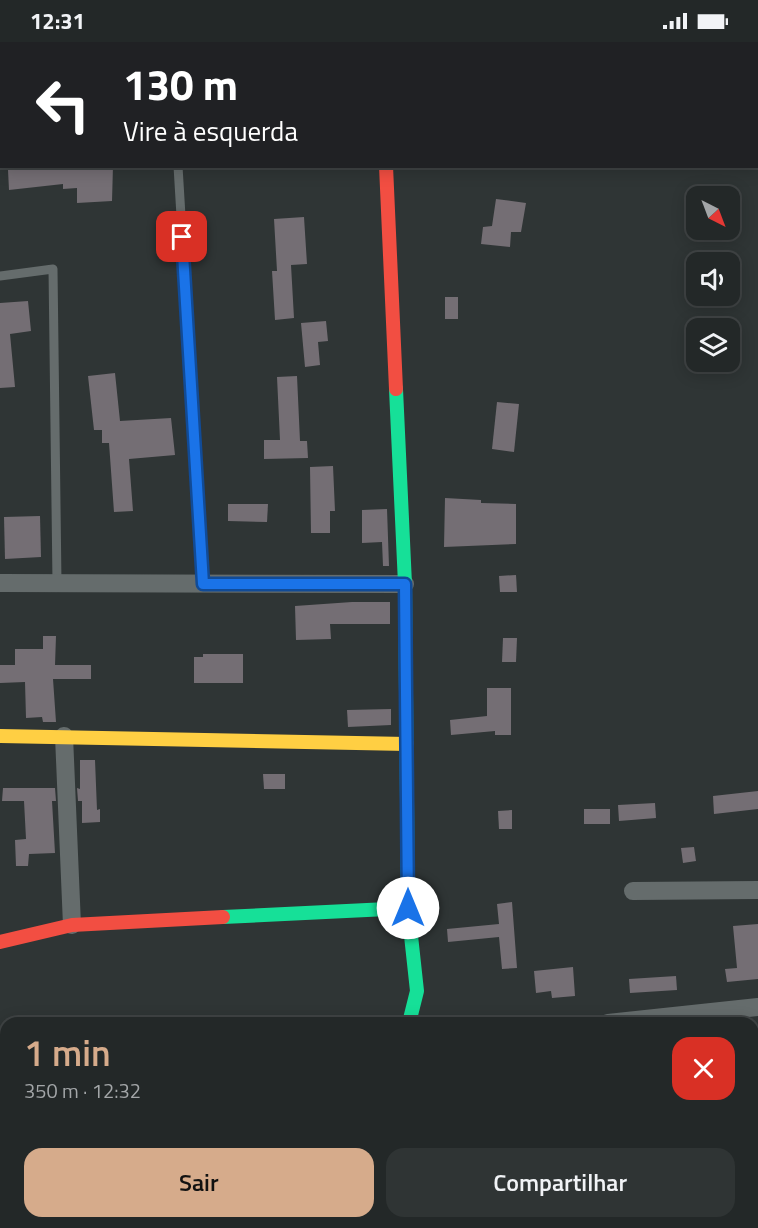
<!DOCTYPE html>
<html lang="pt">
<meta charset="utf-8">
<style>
:root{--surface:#232828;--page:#2f3434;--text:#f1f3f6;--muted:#a3a6a8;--line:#404445;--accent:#d6ab8b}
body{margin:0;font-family:"Titillium Web",sans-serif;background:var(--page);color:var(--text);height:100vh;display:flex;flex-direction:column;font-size:22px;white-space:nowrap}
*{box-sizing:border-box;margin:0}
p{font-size:20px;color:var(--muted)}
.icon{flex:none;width:33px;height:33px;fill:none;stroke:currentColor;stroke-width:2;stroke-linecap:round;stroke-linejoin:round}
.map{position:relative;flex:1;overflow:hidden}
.panel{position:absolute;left:0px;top:975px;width:759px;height:212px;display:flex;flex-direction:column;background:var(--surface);border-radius:18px 18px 0 0;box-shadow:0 3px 15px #0003,0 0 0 2px var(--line)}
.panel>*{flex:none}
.guide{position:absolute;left:0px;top:0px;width:759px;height:126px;box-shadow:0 3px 15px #0003,0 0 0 2px var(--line);background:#202124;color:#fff;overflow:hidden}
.needle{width:39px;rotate:138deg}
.tools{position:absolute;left:686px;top:144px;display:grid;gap:12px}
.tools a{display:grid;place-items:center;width:54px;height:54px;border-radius:12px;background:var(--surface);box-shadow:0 3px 15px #0003,0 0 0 2px var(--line);font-size:30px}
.pin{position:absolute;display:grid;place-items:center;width:51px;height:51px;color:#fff;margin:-26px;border-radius:12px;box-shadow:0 3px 9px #0006}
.me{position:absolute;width:66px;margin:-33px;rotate:0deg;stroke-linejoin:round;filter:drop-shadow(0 0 4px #0008)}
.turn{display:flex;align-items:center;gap:21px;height:126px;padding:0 24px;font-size:27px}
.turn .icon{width:78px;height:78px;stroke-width:2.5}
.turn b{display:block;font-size:42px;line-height:51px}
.round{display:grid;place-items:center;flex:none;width:63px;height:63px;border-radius:18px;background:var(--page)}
.overview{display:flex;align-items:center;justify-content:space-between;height:102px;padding:0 24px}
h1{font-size:36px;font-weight:600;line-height:45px;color:var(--accent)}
.cta{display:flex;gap:12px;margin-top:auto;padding:12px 24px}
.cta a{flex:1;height:69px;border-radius:18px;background:var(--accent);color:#111;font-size:24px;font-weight:600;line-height:69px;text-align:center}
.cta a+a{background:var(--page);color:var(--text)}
.status{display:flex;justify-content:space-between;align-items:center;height:42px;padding:0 30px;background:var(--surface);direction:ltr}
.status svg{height:16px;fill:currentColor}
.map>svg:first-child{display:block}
</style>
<div class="status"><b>12:31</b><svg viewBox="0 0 49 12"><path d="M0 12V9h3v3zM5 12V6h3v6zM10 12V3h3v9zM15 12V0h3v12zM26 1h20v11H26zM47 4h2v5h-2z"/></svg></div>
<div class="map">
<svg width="758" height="1186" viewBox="0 0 758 1186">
<rect width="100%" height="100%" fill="#2f3535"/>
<g fill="#746e74">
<polygon points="46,124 113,124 112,159 77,161 77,146 63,147 63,142 9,148 8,128"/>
<polygon points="496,157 526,161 521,190 511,190 510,205 481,202 483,185 492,184"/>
<polygon points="304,175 307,222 291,223 294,276 275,278 272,229 277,229 274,177"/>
<rect x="445" y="255" width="13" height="22"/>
<polygon points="28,259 31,289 10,292 15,345 0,346 0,261"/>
<polygon points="326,279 328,299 318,300 320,323 305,325 301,281"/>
<polygon points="115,331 120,379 171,376 175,413 129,417 133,469 114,470 109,401 102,401 102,388 94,388 88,334"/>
<polygon points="297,334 300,399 307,399 308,416 264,417 264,398 280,398 277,335"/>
<polygon points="497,360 519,362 514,410 492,407"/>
<polygon points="333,424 335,469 330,469 330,491 311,491 310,425"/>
<polygon points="445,456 481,458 481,461 516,462 516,502 444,505"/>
<polygon points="228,462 268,462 267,480 228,479"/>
<polygon points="387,467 389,524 383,524 382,500 362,501 362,468"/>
<polygon points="40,474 41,515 5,517 4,475"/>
<polygon points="516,533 517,550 500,550 499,534"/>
<polygon points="352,560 390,560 390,582 330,582 331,597 296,598 295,564"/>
<polygon points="43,594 56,594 55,623 91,623 91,637 53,637 56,680 43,680 42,675 26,676 25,640 0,641 0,623 15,623 15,607 43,607"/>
<polygon points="503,596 517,596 516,620 502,620"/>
<polygon points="203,612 243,612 243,641 194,641 194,615 203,615"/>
<polygon points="487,646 511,646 511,693 495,693 495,689 451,693 450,678 487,674"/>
<polygon points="391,667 391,683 348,685 347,668"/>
<polygon points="80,718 95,718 97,768 100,767 100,780 82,781 82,759 78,759 77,746 80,747"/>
<polygon points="263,732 285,732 285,747 264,747"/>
<polygon points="3,746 55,746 56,759 52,759 55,811 29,812 28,824 16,824 15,798 26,797 24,759 2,759"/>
<polygon points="758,749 758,767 714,772 713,754"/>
<polygon points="655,761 656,776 619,779 618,763"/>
<rect x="584" y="767" width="26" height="15"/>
<polygon points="512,768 512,787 499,787 498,769"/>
<polygon points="694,805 696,819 683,821 681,806"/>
<polygon points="512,860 517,926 502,927 499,895 448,900 447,887 499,882 497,862"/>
<polygon points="758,882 758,937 727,940 725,927 737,926 733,884"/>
<polygon points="573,925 575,954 552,956 551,949 536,951 534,929"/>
<polygon points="676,934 677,948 630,951 629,937"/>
</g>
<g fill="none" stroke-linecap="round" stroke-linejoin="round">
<g stroke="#656c6c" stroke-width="9">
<polyline points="169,0 169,2"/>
<polyline points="178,124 203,541"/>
<polyline points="0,234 53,227 57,541"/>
</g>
<g stroke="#656c6c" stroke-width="18">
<polyline points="380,0 381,2"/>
<polyline points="334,2 343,0"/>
<polyline points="0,46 2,46"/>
<polyline points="0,541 405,542"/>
<polyline points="64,694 72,883"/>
<polyline points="633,849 758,848"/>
<polyline points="608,981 758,965"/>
<polyline points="0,1045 6,1044"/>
<polyline points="753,1046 758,1046"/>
<polyline points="0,1164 6,1163"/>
<polyline points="410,1180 410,1186"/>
</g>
<g stroke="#16e098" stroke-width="14">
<polyline points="396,347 405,542 408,866 417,949 409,981"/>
<polyline points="223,875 408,866"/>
</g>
<polyline stroke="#ffcf43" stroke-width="14" points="0,694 407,702"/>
<g stroke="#f24e42" stroke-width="14">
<polyline points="386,124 396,347"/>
<polyline points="0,900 72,883 223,875"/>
</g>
</g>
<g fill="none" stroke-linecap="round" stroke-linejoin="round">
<g stroke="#114b97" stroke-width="15">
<polyline id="route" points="182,195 203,542 405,542 408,866"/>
</g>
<use href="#route" stroke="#1a73e8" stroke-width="10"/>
</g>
</svg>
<div class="tools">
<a><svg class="needle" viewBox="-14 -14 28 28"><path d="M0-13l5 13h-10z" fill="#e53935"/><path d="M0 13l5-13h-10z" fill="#a3a6a8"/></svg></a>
<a><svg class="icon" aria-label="sound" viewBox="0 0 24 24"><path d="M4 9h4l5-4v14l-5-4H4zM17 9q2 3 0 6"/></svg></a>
<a><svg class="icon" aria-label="layers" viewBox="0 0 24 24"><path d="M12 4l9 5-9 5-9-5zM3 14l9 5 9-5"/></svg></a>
</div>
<div class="pin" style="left:182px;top:195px;background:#d93025"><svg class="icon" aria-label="arrive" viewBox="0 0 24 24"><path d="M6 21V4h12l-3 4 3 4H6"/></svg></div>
<svg class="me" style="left:408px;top:866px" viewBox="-20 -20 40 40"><circle r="19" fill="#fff"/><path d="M0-13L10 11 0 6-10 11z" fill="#1a73e8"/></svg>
<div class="guide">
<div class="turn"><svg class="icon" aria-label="left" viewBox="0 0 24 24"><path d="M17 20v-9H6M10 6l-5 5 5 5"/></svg><div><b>130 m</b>Vire à esquerda</div></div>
</div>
<section class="panel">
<div class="overview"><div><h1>1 min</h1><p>350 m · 12:32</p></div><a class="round" style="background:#d93025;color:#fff"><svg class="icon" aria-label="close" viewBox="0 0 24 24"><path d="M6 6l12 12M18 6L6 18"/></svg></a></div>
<div class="cta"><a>Sair</a><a>Compartilhar</a></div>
</section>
</div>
